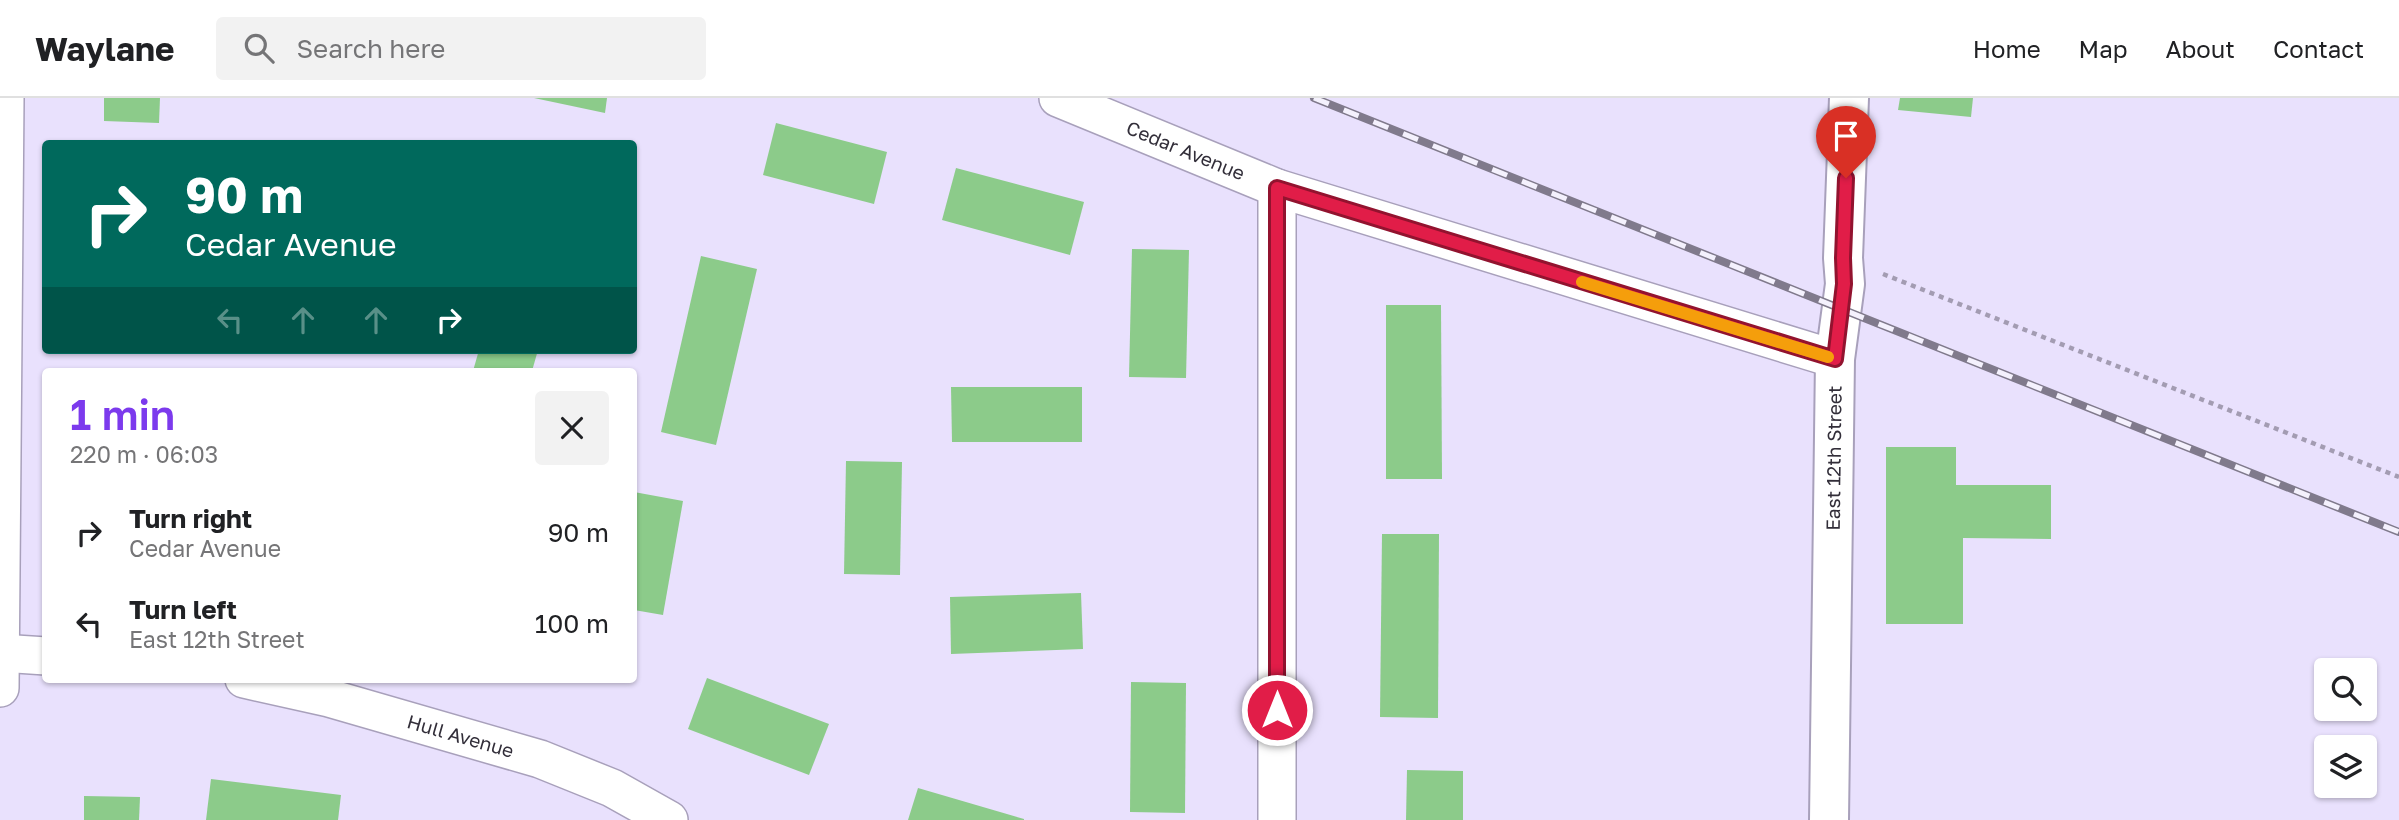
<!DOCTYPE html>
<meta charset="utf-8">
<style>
:root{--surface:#fff;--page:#f2f2f2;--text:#202124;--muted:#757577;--line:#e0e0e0;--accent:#7c3aed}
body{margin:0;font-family:"Golos Text",sans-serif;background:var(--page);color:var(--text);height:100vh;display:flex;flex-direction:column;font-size:26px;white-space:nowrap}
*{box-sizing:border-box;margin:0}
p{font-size:23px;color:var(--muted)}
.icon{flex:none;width:38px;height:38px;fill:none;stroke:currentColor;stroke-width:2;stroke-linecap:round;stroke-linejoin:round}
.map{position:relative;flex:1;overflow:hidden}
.sheet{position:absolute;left:42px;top:270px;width:595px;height:315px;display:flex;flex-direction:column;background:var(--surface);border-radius:7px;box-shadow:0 2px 5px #0004}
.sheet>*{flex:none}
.top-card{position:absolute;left:42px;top:42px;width:595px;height:214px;border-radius:7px;box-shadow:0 2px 5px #0004;background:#00695c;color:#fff;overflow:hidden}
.buttons{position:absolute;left:2314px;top:560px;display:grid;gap:14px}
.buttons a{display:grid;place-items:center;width:63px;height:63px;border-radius:7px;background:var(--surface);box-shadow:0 2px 5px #0004;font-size:35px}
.pin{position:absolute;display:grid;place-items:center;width:60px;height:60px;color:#fff;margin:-72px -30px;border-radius:50% 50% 50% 0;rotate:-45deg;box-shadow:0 0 7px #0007}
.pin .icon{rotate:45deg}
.me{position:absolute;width:77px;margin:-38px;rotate:0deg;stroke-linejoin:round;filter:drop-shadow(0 0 5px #0008)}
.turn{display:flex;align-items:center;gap:24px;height:147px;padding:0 28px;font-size:32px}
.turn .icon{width:91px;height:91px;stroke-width:2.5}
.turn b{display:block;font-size:49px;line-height:60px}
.lanes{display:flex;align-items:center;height:66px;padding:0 28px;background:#0003;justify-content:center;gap:35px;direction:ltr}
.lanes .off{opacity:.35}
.round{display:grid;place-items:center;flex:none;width:74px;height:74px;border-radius:7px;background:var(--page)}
.headline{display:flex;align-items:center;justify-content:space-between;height:119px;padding:0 28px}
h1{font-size:42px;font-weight:600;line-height:52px;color:var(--accent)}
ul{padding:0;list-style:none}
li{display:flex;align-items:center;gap:21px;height:91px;padding:0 28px}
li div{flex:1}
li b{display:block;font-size:26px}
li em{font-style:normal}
header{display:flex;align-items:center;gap:42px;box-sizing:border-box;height:98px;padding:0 35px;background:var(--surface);border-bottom:2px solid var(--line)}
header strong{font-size:33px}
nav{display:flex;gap:38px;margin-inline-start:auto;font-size:24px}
.search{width:490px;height:63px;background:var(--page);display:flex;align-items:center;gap:18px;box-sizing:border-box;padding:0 24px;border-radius:7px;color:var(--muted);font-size:26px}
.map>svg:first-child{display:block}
</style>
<header>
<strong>Waylane</strong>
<div class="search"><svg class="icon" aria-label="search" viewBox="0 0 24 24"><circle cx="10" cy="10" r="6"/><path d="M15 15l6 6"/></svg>Search here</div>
<nav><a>Home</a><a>Map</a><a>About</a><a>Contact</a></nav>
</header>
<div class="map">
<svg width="2399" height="722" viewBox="0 0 2399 722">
<rect width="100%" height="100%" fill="#e9e1fd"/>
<g fill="#8ccb8a">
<polygon points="104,0 160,0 159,25 104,23"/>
<polygon points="534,0 607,0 605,15"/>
<polygon points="1900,0 1973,0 1971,19 1898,12"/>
<polygon points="776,25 887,54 874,106 763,77"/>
<polygon points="956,70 1084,104 1070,157 942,122"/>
<polygon points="1132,151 1189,152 1186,280 1129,279"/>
<polygon points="701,158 757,171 716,347 661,334"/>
<polygon points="1386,207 1441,207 1442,381 1386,381"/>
<polygon points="479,252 538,252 532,273 473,273"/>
<polygon points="951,289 1082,289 1082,344 952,344"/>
<polygon points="1886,349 1956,349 1956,387 2051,387 2051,441 1963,440 1963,526 1886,526"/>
<polygon points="846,363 902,364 900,477 844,476"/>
<polygon points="634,394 683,403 663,517 634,512"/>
<polygon points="1382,436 1439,436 1438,620 1380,619"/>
<polygon points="1081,495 1083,551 951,556 950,499"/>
<polygon points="707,580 829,626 809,677 688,631"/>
<polygon points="1131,584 1186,585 1185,715 1130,714"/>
<polygon points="1407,672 1463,673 1463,722 1406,722"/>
<polygon points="211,681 341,697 338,722 206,722"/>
<polygon points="918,690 1024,721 1024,722 908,722"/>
<polygon points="84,698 140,699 139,722 84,722"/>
</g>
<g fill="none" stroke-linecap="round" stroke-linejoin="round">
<g stroke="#a8a0bb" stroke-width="40">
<g id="street">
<path id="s1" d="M1058 0 1277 90 1835 261"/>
<polyline points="0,555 46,558"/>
<path id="s2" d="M244 581 329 600 540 661 612 690 669 722"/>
<polyline points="0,590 5,0"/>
<polyline points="1277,722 1277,90"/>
</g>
</g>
<g stroke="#a8a0bb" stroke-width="42">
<g id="secondary">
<path id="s3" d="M1829 722 1835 261 1845 186 1843 160 1849 0"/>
</g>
</g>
<polyline stroke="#a39cb2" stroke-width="4.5" stroke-dasharray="5 5" stroke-linecap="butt" points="1883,176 2399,379"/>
<use href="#street" stroke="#fff" stroke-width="37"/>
<use href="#secondary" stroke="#fff" stroke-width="38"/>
<g stroke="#807a8c" stroke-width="8">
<polyline id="rail" points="1314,0 2399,434"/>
</g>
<use href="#rail" stroke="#f4f1fd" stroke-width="5" stroke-dasharray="16" stroke-linecap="butt"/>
</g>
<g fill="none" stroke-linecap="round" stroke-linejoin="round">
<g stroke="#92132f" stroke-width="18">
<polyline id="route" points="1277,612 1277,90 1835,261 1844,186 1843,160 1846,80"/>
</g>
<use href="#route" stroke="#e11d48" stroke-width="12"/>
<polyline stroke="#f59e0b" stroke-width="12" points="1582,184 1828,259"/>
</g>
<g text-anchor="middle" stroke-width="5" stroke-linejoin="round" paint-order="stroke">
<g font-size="19" fill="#322e39" stroke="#f4f1fd">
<text dy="7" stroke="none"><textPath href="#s1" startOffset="138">Cedar Avenue</textPath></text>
<text dy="7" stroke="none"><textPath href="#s3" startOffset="362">East 12th Street</textPath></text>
<text dy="7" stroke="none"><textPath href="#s2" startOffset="224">Hull Avenue</textPath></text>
</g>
</g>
</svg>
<div class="buttons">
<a><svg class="icon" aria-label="search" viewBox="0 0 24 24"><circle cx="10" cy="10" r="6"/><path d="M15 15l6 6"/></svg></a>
<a><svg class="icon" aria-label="layers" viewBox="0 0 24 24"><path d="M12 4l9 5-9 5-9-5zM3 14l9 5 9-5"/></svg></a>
</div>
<div class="pin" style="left:1846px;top:80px;background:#d93025"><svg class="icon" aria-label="arrive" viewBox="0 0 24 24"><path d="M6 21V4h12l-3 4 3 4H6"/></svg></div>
<svg class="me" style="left:1277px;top:612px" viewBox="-20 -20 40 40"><circle r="17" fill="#e11d48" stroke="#fff" stroke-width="3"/><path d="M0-11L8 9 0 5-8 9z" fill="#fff"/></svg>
<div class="top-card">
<div class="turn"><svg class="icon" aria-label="right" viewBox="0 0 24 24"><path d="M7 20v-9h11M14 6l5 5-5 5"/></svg><div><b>90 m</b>Cedar Avenue</div></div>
<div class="lanes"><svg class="icon off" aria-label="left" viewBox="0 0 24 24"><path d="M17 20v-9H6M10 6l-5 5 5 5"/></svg><svg class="icon off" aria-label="ahead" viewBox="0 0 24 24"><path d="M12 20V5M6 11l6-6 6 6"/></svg><svg class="icon off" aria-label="ahead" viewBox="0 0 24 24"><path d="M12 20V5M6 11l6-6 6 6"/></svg><svg class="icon" aria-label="right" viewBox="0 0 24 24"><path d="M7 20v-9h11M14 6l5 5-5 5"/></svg></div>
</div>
<section class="sheet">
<div class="headline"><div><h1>1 min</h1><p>220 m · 06:03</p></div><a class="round"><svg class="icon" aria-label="close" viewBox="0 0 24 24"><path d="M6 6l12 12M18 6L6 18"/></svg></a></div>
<ul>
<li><svg class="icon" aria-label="right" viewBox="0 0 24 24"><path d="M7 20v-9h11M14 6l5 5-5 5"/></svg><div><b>Turn right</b><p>Cedar Avenue</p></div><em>90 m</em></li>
<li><svg class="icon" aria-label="left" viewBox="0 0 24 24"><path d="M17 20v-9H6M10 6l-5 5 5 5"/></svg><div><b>Turn left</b><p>East 12th Street</p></div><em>100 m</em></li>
</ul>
</section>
</div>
